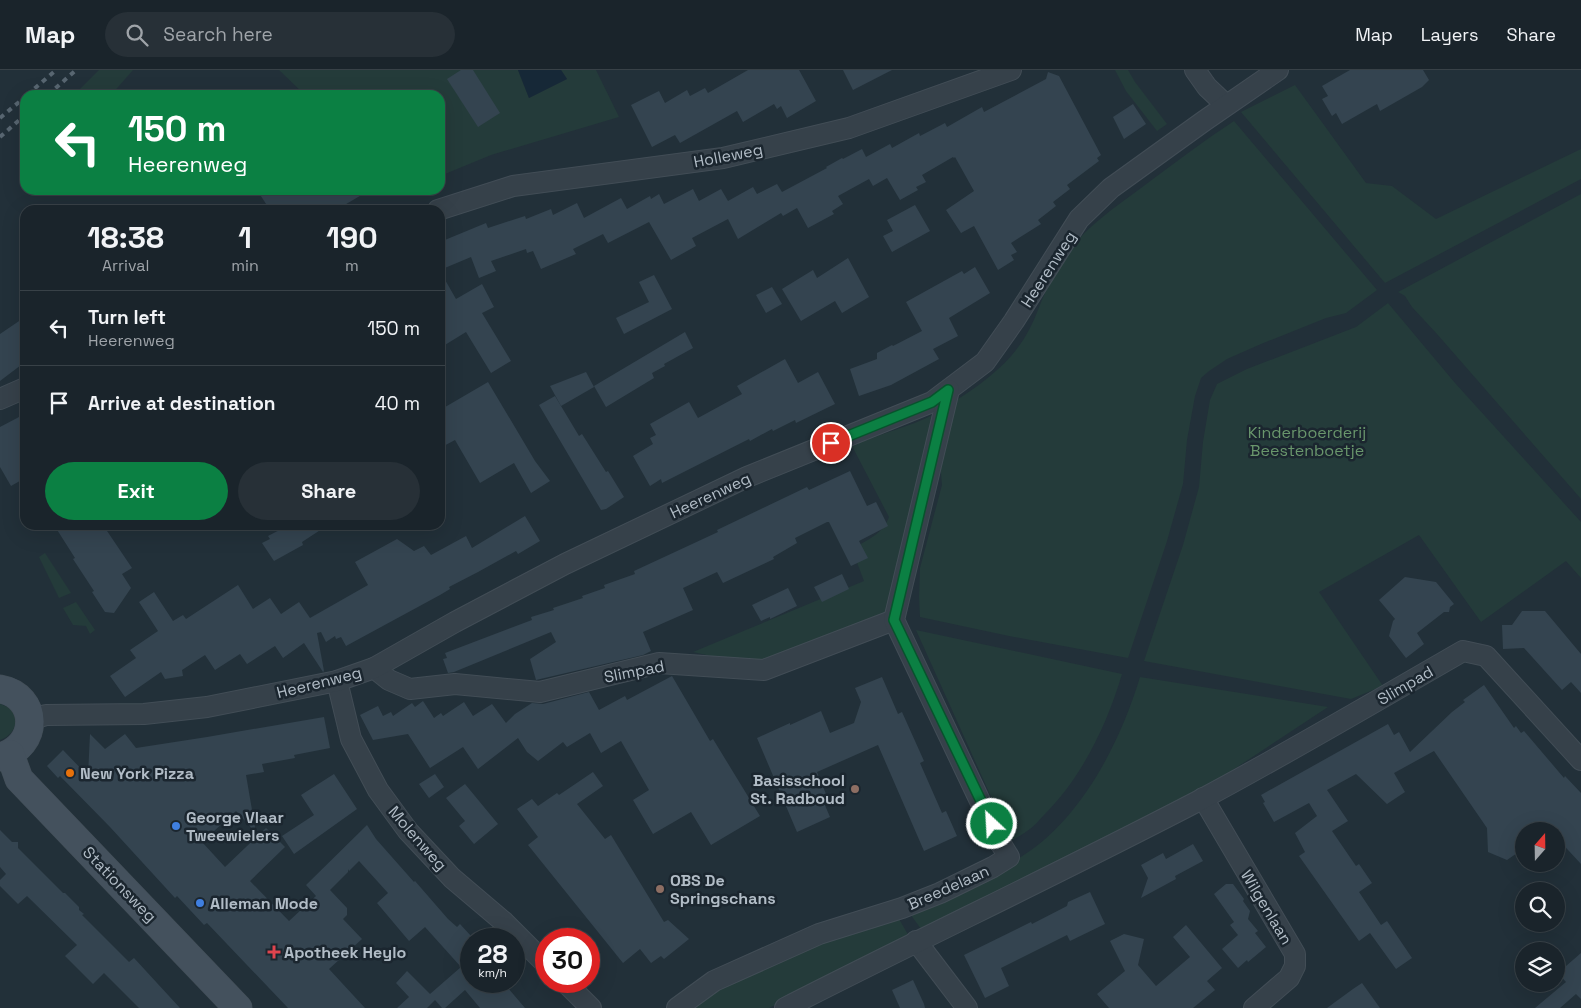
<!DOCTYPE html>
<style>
:root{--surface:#1a242b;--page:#273037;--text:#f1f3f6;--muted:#9fa4a9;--line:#384147;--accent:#0b8043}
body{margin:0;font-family:"Space Grotesk",sans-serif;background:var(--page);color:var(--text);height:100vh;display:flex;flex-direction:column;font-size:19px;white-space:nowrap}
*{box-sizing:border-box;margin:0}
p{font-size:16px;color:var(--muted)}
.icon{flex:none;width:28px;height:28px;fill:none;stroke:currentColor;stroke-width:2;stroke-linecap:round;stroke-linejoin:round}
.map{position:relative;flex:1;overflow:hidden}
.panel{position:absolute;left:20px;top:135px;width:425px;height:325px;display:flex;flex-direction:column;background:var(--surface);border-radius:15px;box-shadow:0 5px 20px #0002,0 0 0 1px var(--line)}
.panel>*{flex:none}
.banner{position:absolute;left:20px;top:20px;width:425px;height:105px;border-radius:15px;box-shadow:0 5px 20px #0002,0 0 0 1px var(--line);background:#0b8043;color:#fff;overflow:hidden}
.needle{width:32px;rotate:20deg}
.fabs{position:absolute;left:1515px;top:752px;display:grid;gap:10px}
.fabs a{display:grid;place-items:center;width:50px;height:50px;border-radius:50%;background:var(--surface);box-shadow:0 5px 20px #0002,0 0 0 1px var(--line);font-size:25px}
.speed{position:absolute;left:460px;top:858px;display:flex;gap:10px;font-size:25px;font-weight:700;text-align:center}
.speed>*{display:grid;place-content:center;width:65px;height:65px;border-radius:50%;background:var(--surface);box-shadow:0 5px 20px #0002,0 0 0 1px var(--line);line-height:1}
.speed small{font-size:12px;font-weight:400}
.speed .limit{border:8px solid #d22;background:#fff;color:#111}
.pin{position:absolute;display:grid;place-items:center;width:42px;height:42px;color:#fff;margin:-21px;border:2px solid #fff;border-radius:50%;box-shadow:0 1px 5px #0007}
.me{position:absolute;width:55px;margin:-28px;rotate:335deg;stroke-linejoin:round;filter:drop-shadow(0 0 4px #0008)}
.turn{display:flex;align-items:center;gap:18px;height:105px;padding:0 25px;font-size:22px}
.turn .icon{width:65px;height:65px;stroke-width:2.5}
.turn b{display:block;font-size:35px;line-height:42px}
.eta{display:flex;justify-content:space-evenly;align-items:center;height:85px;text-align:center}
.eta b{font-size:30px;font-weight:600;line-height:35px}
.primary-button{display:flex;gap:10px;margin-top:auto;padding:10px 25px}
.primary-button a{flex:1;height:58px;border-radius:30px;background:var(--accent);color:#fff;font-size:20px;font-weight:600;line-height:58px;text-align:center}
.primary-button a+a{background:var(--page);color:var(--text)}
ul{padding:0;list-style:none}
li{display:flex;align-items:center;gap:15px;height:75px;padding:0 25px;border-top:1px solid var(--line)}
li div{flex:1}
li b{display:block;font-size:19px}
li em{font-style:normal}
header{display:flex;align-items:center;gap:30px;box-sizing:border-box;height:70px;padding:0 25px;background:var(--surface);border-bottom:1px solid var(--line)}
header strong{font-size:24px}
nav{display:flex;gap:28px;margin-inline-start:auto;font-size:18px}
.search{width:350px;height:45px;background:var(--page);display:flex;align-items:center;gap:12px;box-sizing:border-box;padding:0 18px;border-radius:28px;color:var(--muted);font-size:19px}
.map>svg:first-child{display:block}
</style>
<header>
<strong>Map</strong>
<div class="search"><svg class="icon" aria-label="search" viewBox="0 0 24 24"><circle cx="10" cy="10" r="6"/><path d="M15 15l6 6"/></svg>Search here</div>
<nav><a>Map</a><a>Layers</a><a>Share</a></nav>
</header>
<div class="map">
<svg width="1581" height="938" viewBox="0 0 1581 938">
<rect width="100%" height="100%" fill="#223039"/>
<g fill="#243b3a">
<polygon points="99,0 133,0 111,25 74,25"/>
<polygon points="279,0 518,0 529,28 567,9 561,0 596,0 619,47 491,85 440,106 440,25 305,25"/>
<polygon points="1115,0 1128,0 1135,12 1167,54 1157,61 1126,21"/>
<polygon points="1295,15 1366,113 1392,116 1436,149 1581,79 1581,109 1385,213 1241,42"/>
<path d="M1234 51 1377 220 1346 243 1326 248 1261 274 1227 289 1209 301 1201 308 1195 326 1187 370 1183 414 1167 471 1128 588 1009 566 920 547 919 527 920 498 942 415 940 391 952 333C983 313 1013 292 1030 258 1035 249 1038 239 1042 230 1049 213 1059 195 1070 180 1089 154 1116 137 1141 118 1172 95 1202 72 1234 51Z"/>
<polygon points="1581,124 1581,429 1437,264 1412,237 1405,226 1398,222"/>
<polygon points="1388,233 1455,313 1581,452 1581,508 1566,491 1481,552 1419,465 1319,522 1383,616 1351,629 1144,591 1183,475 1199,417 1203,372 1210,330 1217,314 1247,299 1356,257"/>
<path d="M936 343 887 548 775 589 757 591 728 590 693 582 864 511 852 479C867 470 883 464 889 447L852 376C880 363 909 358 936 343Z"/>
<polygon points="45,483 71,523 59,528 39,487"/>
<polygon points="76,532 95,560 90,564 86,556 73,555 63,538"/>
<path d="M916 560 1122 604C1107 655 1082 707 1044 745 1039 750 1034 757 1027 761 1022 765 1016 768 1011 771Z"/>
<path d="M1140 607 1328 637 1198 723 921 859 908 841C943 824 980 810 1014 791 1078 756 1120 674 1140 607Z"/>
<path d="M0 634C21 639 20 663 0 670Z"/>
<polygon points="899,849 910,868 769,938 689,938 717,915 828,868"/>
</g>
<polygon fill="#162837" points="518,0 561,0 567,9 529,28"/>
<g fill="#344450">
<polygon points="461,0 473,0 500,43 478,57 447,9"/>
<polygon points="748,0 799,0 816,31 787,48 781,36 777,39 774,34 743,52 737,41 680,73 675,65 652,77 631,35 659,21 665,33 687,20 690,26 705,18 708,23"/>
<polygon points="843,0 892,0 853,20"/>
<polygon points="1350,0 1423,0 1429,10 1422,17 1380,41 1377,34 1342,54 1336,43 1332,46 1322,29 1328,26 1322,16"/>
<polygon points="1048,2 1059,6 1101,85 1097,88 1099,91 1067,115 1070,119 1053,132 1056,136 1038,150 1041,154 1011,173 1017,182 1011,185 1014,190 998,200 974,156 961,163 946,140 974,121 955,87 954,88 953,87 922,105 926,112 916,117 918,120 900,130 887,108 873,116 869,109 838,126 843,134 832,141 834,144 808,158 797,138 783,146 781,143 738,169 728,149 692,168 696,176 671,190 649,152 608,173 603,164 573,179 576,184 541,199 533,181 527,183 526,179 491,191 496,201 479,208 471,187 440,200 440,172 486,153 488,158 525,146 526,149 551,139 553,145 577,133 584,148 621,128 627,139 650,126 651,129 659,124 664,134 693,119 699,131 721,119 728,131 753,117 757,124 777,114 782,122 827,98 826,97 842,88 843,89 862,79 866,87 890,74 892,78 919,63 920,66 945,53 947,57 982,37 984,42 1046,9"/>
<polygon points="1133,34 1146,54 1124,69 1113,47"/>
<polygon points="257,120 370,120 336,140 270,140"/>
<polygon points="915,135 930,161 892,182 883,166 893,161 887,150"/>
<polygon points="848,188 869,227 842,243 835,231 801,251 782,219 813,200 817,208"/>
<polygon points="975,197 990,223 949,248 958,266 933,279 939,289 891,315 859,326 850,299 877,289 877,283 892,275 893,276 922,261 906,232 962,201 964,204"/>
<polygon points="440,201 456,229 482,214 494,237 482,243 511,291 491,303 466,262 440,278"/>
<polygon points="654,205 672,239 624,264 616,248 649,232 639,212"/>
<polygon points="772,217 782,234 766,243 756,225"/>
<polygon points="25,247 25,292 0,311 0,264"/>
<polygon points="685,262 693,278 664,294 665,296 652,303 654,308 606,337 594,316"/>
<polygon points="785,289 798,313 818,302 835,334 796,353 795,350 773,361 772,359 750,371 749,369 662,413 661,409 650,416 633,386 653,374 650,368 656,365 650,354 689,332 698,348 742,324 737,316"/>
<polygon points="586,302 594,317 561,336 550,316"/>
<polygon points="488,312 535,391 550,411 531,423 514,393 480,413 455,370 440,378 440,340"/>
<polygon points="555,326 579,366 582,364 606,402 608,401 624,427 606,439 601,440 539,335"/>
<polygon points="19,347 25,357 25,408 11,416 0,397 0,357"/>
<polygon points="850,401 867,436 876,432 888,456 859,471 868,488 851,496 829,452 827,452 795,468 797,473 773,487 774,489 723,513 717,502 683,518 693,540 643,562 651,581 643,585 536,610 530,589 556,572 551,562 454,602 448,603 443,589 447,588 445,583 532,550 531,547 554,540 553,538 583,528 582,526 605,518 604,515 635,504 634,501 718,462 717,460 807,417 809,420"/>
<polygon points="525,446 540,471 518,484 516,481 478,502 449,517 450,519 440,525 346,576 341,567 336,569 335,566 326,572 321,562 317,563 324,601 323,602 304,573 283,588 275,576 247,594 240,584 215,600 205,585 182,600 183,606 165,609 161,602 125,627 110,606 136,588 130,580 158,561 139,532 154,522 173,551 183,545 186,549 238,515 253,539 270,528 281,544 299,532 310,548 368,515 355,492 397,469 414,481 424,476 431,485 466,466 472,478"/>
<polygon points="54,455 103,455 132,498 122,504 131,518 114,543 105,542 92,522 94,521 73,489 75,488"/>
<polygon points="289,455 328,455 302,472 303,475 274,491 262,473 270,469 268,466"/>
<polygon points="842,504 849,519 822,532 814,517"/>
<polygon points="1405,507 1436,512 1454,534 1450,537 1449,542 1444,542 1417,563 1424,574 1406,588 1389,566 1393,551 1395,549 1379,530"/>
<polygon points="788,518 797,536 770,549 770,547 761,551 752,535"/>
<polygon points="1522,541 1545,541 1581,584 1581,623 1571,612 1562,620 1524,578 1503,579 1502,555 1512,555"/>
<polygon points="672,606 710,671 713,669 760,746 711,775 691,742 653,764 633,730 649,720 621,671 601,683 590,663 567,677 563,672 538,691 527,682 518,668 478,699 463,677 430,698 408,664 373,670 360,645 378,636 383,646 391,642 393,646 412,633 415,637 423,631 434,648 441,643 443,646 464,632 473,646 492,634 506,653 515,644 532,633 543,634 589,622 599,640 625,626 627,630"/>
<polygon points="882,607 898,644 902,642 924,691 920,693 942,743 946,741 957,766 924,781 878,675 817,702 826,724 821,726 830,747 797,762 757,668 790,653 790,655 821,641 830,663 854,653 861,632 855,618"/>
<polygon points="1484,615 1514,658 1516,656 1521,663 1524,661 1564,708 1565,706 1581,723 1581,794 1556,767 1556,761 1520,761 1520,781 1507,790 1488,782 1487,758 1434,681 1394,703 1405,722 1387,734 1356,704 1327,720 1348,751 1332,761 1356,796 1359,794 1372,813 1359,822 1381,855 1387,851 1412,888 1396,899 1370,863 1359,871 1299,786 1305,782 1295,763 1317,746 1309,733 1274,752 1263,733 1265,732 1261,725 1388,654 1394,665 1399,662 1410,682 1452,642 1465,632 1463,630"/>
<polygon points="324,647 330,678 294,685 295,688 262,694 264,702 246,705 256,763 236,741 202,772 225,797 266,758 285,777 250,811 289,851 316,826 306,815 367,755 376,769 414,812 415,811 448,849 457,857 460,854 471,866 471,911 502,911 525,938 480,938 465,920 445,938 442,938 435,930 427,938 397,938 409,927 396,913 407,901 435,929 430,924 461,897 425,857 409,871 377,833 388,823 359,791 349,801 348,799 348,802 330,820 347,838 347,845 343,849 362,869 329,899 365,938 288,938 207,853 204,855 177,826 175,828 110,757 60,706 58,708 47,696 63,680 88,706 90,664 105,679 125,664 136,678 207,667"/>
<polygon points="593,702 603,716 577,734 605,769 611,765 664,852 668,850 689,869 664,889 661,886 651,893 640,879 623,893 528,775 538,767 517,739 532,729 538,736 557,723 559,725"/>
<polygon points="334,704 357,739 294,784 282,766 314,745 301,725"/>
<polygon points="435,704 444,717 429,728 419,714"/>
<polygon points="465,714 498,754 474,774 459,756 465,751 446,728"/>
<polygon points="0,760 12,772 18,772 18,778 63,823 65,823 79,837 79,840 84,844 82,845 129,892 134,888 180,938 139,938 104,903 93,914 65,886 77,875 27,826 18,834 0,816 0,810 6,804 0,797"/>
<polygon points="1193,774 1203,791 1175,806 1176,809 1141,828 1148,808 1141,795 1163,783 1166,789"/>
<polygon points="1226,814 1233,814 1244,829 1243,831 1250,841 1248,849 1258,861 1255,863 1266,877 1248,892 1247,890 1238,898 1222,879 1238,865 1230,855 1234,852 1214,824"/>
<polygon points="1090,822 1105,854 1070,871 1067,865 1001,898 1009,916 985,928 964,885 1031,852 1032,854 1067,836 1068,832"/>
<polygon points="1186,855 1222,898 1207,911 1215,920 1193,938 1109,938 1097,924 1125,901 1110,871 1124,864 1144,869 1138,895 1156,916 1190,887 1173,867"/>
<polygon points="1581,883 1581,929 1576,924 1560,938 1535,938 1566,912 1558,903"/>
<polygon points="913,910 924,934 925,938 900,938 892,920"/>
<polygon points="1362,913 1380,938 1327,938 1353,919"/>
</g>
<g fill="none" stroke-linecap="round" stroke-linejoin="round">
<g stroke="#424d56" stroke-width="22">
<g id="street">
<polyline points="1195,0 1207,17 1226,35"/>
<polyline points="438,140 513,116 723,88 849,58 1011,0"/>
<polyline points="0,329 25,318"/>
<polyline points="374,598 389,610 410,619 455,614 540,622 659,593 764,600 894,550"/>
<polyline points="337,611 351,669 378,720 408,761 452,808 504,852 546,894"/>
<polyline points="30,650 46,645 144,644 207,637 337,611 374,598 455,552 565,494 747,407 932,332 985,292 1014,251 1079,149 1111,118 1204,51 1278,0"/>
<polyline points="1203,728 1295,884 1295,896 1289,908 1254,938"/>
<polyline points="916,871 967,938"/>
<polyline points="564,911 591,938"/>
<polyline points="677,938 714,911 819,864 902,838 940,823 993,797 1009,787 998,769 894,550 949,320"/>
<path d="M785 938C924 867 1064 801 1202 729 1290 682 1376 631 1463 581L1486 586 1581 690"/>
</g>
</g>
<g stroke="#424d56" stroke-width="29">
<g id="secondary">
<path d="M0 619C39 626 40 676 0 687"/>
<polyline points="10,684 19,709 238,938"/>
</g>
</g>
<use href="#street" stroke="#36414a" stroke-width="20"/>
<use href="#secondary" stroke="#44515d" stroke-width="28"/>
<g stroke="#586671" stroke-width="4" stroke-dasharray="5 5" stroke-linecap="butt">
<polyline points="27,25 56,0"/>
<polyline points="48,25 76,0"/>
<polyline points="0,48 25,27"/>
<polyline points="0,67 25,45"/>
</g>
</g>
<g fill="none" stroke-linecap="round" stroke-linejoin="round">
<g stroke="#07532c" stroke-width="12">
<polyline id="route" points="831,373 932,332 948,320 894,550 992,754"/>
</g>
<use href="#route" stroke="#0b8043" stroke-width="9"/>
</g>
<circle fill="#e8710a" stroke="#1b262f" stroke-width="2" cx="70" cy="703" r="5"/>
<g fill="#8d6e63" stroke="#1b262f" stroke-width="2">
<circle cx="855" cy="719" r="5"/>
<circle cx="660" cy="819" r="5"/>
</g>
<g fill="#3f7fe0" stroke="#1b262f" stroke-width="2">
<circle cx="176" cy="756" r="5"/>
<circle cx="200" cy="833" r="5"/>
</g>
<path fill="#e0444e" stroke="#1b262f" stroke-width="2" d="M271.5 874.5h5v5h5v5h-5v5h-5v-5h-5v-5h5z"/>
<g text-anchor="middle" stroke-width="5" stroke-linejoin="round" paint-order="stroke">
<g font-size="16" fill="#b1bcc6" stroke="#1b262f">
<text transform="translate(728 85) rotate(-11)" y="6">Holleweg</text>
<text transform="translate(1048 199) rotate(-57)" y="6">Heerenweg</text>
<text transform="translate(710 425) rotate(-25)" y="6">Heerenweg</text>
<text transform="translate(634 601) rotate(-11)" y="6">Slimpad</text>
<text transform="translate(319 612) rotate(-14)" y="6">Heerenweg</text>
<text transform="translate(1405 615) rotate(-30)" y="6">Slimpad</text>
<text transform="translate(418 768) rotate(49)" y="6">Molenweg</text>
<text transform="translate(120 814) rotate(46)" y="6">Stationsweg</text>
<text transform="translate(948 817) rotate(-24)" y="6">Breedelaan</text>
<text transform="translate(1267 837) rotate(59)" y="6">Wilgenlaan</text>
</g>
<g font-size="16" fill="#69966c" stroke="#1b262f">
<text x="1307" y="368">Kinderboerderij<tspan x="1307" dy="18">Beestenboetje</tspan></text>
</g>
<g font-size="16" font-weight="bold" fill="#b1bcc6" stroke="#1b262f" text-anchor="start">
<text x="80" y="709">New York Pizza</text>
<text x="845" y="716" text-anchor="end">Basisschool<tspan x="845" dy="18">St. Radboud</tspan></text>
<text x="186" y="753">George Vlaar<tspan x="186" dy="18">Tweewielers</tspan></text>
<text x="670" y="816">OBS De<tspan x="670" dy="18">Springschans</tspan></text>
<text x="210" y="839">Alleman Mode</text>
<text x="284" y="888">Apotheek Heylo</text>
</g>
</g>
</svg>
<div class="fabs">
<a><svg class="needle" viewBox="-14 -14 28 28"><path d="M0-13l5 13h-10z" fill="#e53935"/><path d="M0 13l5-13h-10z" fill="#9fa4a9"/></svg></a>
<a><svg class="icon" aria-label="search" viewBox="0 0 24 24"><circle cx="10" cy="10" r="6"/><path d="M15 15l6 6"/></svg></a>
<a><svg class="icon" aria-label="layers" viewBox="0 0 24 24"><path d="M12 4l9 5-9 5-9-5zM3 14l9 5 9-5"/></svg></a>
</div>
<div class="speed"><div>28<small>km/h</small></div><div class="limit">30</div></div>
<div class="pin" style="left:831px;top:373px;background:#d93025"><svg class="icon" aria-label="arrive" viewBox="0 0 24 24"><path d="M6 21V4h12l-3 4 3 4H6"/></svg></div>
<svg class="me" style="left:992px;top:754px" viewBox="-20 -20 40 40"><circle r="17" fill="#0b8043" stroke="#fff" stroke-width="3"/><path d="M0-11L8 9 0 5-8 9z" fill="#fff"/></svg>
<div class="banner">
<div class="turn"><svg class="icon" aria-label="left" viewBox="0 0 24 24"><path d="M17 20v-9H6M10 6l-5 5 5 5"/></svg><div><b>150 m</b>Heerenweg</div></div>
</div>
<section class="panel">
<div class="eta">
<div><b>18:38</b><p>Arrival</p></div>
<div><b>1</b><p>min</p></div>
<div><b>190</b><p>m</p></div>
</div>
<ul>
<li><svg class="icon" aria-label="left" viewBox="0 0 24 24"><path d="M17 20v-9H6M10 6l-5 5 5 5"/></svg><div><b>Turn left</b><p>Heerenweg</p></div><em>150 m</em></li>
<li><svg class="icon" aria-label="arrive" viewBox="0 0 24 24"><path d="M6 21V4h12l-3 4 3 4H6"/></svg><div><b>Arrive at destination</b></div><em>40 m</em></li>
</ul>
<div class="primary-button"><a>Exit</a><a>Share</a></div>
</section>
</div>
